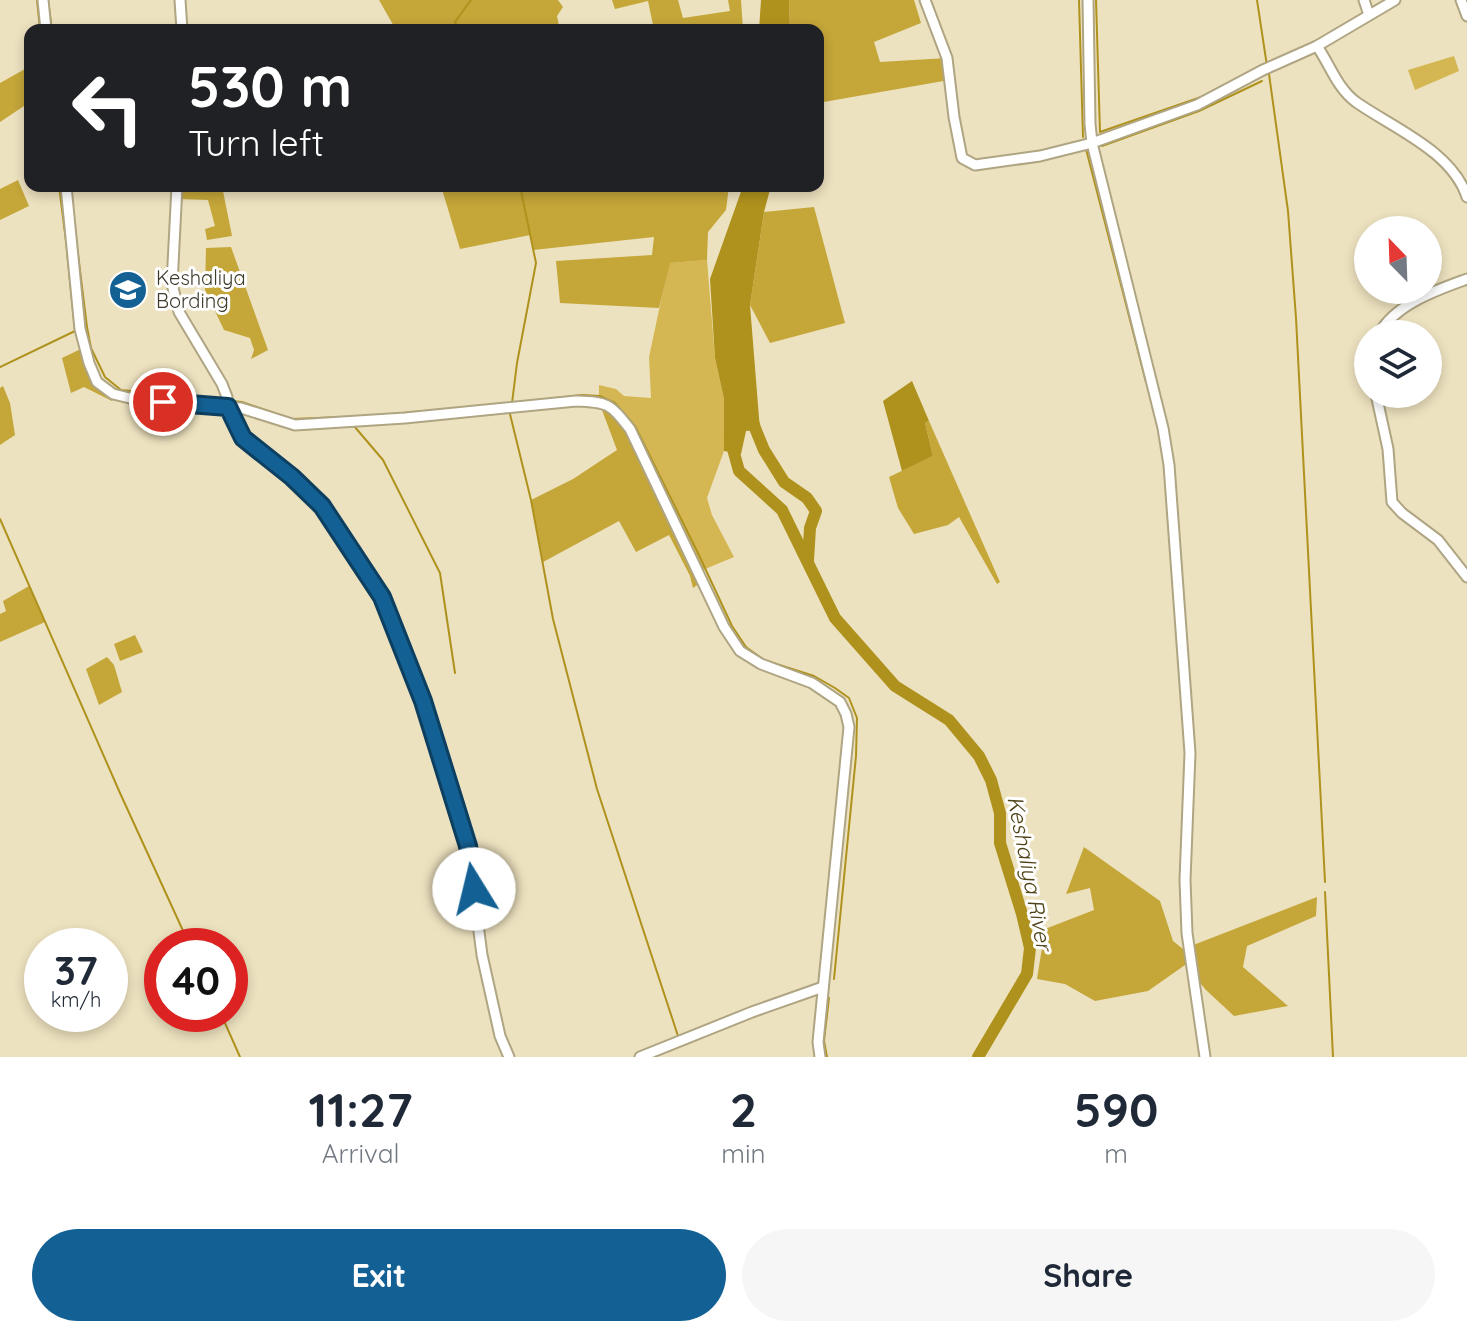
<!DOCTYPE html>
<style>
:root{--surface:#fff;--page:#f6f6f7;--text:#1f2937;--muted:#747a83;--accent:#136194}
body{margin:0;font-family:Quicksand,sans-serif;background:var(--page);color:var(--text);height:100vh;display:flex;flex-direction:column;font-size:30px;white-space:nowrap}
*{box-sizing:border-box;margin:0}
p{font-size:26px;color:var(--muted)}
.icon{flex:none;width:44px;height:44px;fill:none;stroke:currentColor;stroke-width:2;stroke-linecap:round;stroke-linejoin:round}
.map{position:relative;height:1057px;overflow:hidden}
.drawer{display:flex;flex-direction:column;background:var(--surface);flex:1}
.drawer>*{flex:none}
.guide{position:absolute;left:24px;top:24px;width:800px;height:168px;border-radius:16px;box-shadow:0 4px 12px #0003;background:#202124;color:#fff;overflow:hidden}
.needle{width:52px;rotate:337deg}
.buttons{position:absolute;left:1354px;top:216px;display:grid;gap:16px}
.buttons a{display:grid;place-items:center;width:88px;height:88px;border-radius:50%;background:var(--surface);box-shadow:0 4px 12px #0003;font-size:40px}
.speed{position:absolute;left:24px;top:928px;display:flex;gap:16px;font-size:40px;font-weight:700;text-align:center}
.speed>*{display:grid;place-content:center;width:104px;height:104px;border-radius:50%;background:var(--surface);box-shadow:0 4px 12px #0003;line-height:1}
.speed small{font-size:20px;font-weight:400}
.speed .limit{border:12px solid #d22;background:#fff;color:#111}
.pin{position:absolute;display:grid;place-items:center;width:68px;height:68px;color:#fff;margin:-34px;border:4px solid #fff;border-radius:50%;box-shadow:0 2px 8px #0007}
.me{position:absolute;width:88px;margin:-44px;rotate:351deg;stroke-linejoin:round;filter:drop-shadow(0 0 6px #0008)}
.turn{display:flex;align-items:center;gap:28px;height:168px;padding:0 32px;font-size:36px}
.turn .icon{width:104px;height:104px;stroke-width:2.5}
.turn b{display:block;font-size:56px;line-height:68px}
.eta{display:flex;justify-content:space-evenly;align-items:center;height:136px;text-align:center}
.eta b{font-size:48px;font-weight:800;line-height:56px}
.primary-button{display:flex;gap:16px;margin-top:auto;padding:16px 32px}
.primary-button a{flex:1;height:92px;border-radius:48px;background:var(--accent);color:#fff;font-size:32px;font-weight:800;line-height:92px;text-align:center}
.primary-button a+a{background:var(--page);color:var(--text)}
.map>svg:first-child{display:block}
</style>
<div class="map">
<svg width="1467" height="1057" viewBox="0 0 1467 1057">
<rect width="100%" height="100%" fill="#ede2bf"/>
<g fill="#d4b753">
<polygon points="1454,56 1459,71 1415,90 1408,70"/>
<polygon points="707,260 715,358 724,399 724,451 707,498 712,515 734,557 698,572 599,402 599,385 616,389 624,396 651,398 649,357 669,263"/>
</g>
<g fill="#c4a639">
<polygon points="379,0 558,0 563,7 557,16 560,30 396,30"/>
<polygon points="612,0 678,0 683,18 730,11 728,0 741,0 743,30 654,30 648,1 615,9"/>
<polygon points="789,0 914,0 921,23 874,42 880,62 947,58 949,80 818,103 818,30 790,30"/>
<polygon points="25,69 30,79 30,102 0,122 0,83"/>
<polygon points="18,180 29,206 0,220 0,189"/>
<polygon points="177,186 222,186 232,236 207,240 205,229 215,226 208,200 176,199"/>
<polygon points="441,186 729,186 726,210 708,232 707,260 670,263 659,308 560,303 556,261 652,255 654,237 533,250 530,235 460,249"/>
<polygon points="814,207 845,323 770,343 750,305 764,212"/>
<polygon points="231,247 268,350 251,359 254,350 250,338 224,330 205,290 206,248"/>
<polygon points="85,347 97,382 113,394 112,401 84,387 71,393 62,358"/>
<polygon points="3,386 10,403 15,435 0,445 0,388"/>
<polygon points="599,402 630,429 703,581 693,588 690,576 669,535 636,552 619,521 543,562 531,500 573,479 617,450"/>
<polygon points="929,421 1000,582 997,584 959,517 948,525 914,534 898,508 889,477 933,456 925,423"/>
<polygon points="29,586 45,622 0,642 0,614 6,611 3,601"/>
<polygon points="135,635 143,652 120,661 114,644"/>
<polygon points="107,657 114,665 122,692 99,705 86,669"/>
<polygon points="1084,847 1160,901 1173,941 1183,949 1317,897 1316,916 1247,946 1243,967 1288,1006 1234,1016 1206,990 1185,965 1148,991 1095,1001 1065,984 1037,979 1045,929 1094,910 1090,888 1066,894"/>
</g>
<g fill="#af921d">
<polygon points="761,0 789,0 790,30 759,30"/>
<polygon points="743,186 771,186 764,212 750,305 760,430 746,431 741,454 724,451 724,399 715,358 710,279"/>
<polygon points="912,381 929,421 925,423 933,456 902,471 883,401"/>
</g>
<g fill="none" stroke-linecap="round" stroke-linejoin="round">
<g stroke="#af921d" stroke-width="2">
<polyline points="37,0 40,30"/>
<polyline points="48,0 52,30"/>
<polyline points="1079,0 1083,137"/>
<polyline points="1096,0 1100,132 1204,96"/>
<polyline points="1257,0 1267,66"/>
<polyline points="459,30 455,22 471,0"/>
<polyline points="1269,74 1288,211 1296,318 1325,882"/>
<polyline points="1102,146 1199,111 1262,81"/>
<polyline points="1086,149 1146,382"/>
<polyline points="75,230 87,327 91,348 105,377 121,390 222,400"/>
<polyline points="0,367 75,331 66,241 59,186"/>
<polyline points="232,401 242,402 292,419 367,416"/>
<polyline points="529,401 582,395 600,396 615,403 635,426 697,551 732,626 746,647 764,660 814,676 835,688 849,698 857,718 856,756 834,979"/>
<polyline points="512,403 517,363 536,263 520,186"/>
<polyline points="509,410 531,500 553,619 597,789 678,1036"/>
<polyline points="381,415 478,406"/>
<polyline points="354,426 383,460 440,573 455,673"/>
<polyline points="298,430 325,428"/>
<polyline points="0,519 120,793 190,946"/>
<polyline points="669,523 697,580"/>
<polyline points="1325,892 1333,1057"/>
<polyline points="221,1014 240,1057"/>
<polyline points="827,1057 824,1041 829,998"/>
</g>
<g stroke="#af921d" stroke-width="12">
<polyline points="751,415 755,428 764,450 784,482 807,498 816,511 810,528 808,560"/>
<polyline points="732,438 731,442 739,471 782,510 835,618 895,686 949,720 979,756 991,780 1000,813 1000,843 1022,914 1030,948 1027,974 978,1057"/>
</g>
<g stroke="#afa583" stroke-width="13">
<g id="minor">
<polyline points="43,0 46,30"/>
<polyline points="180,0 182,30"/>
<polyline points="925,0 947,58 954,117 962,158 975,165 1040,156 1092,143 1197,105 1263,70 1317,46 1395,0"/>
<polyline points="1088,0 1090,124 1092,143 1163,428 1169,465 1190,753 1185,880 1187,933 1205,1057"/>
<polyline points="1364,0 1369,15"/>
<polyline points="1461,0 1467,16"/>
<path d="M1317 46C1330 65 1337 88 1356 102 1393 128 1452 151 1467 197"/>
<path d="M66 186 80 329 89 363 97 382 113 394 142 401 241 408 295 425 405 418 576 401C609 402 610 404 630 429L724 627 740 651 761 664 812 683 840 702 846 714 849 727 818 1042 820 1057"/>
<polyline points="177,186 172,284 179,312 222,384 227,397 228,407 243,438 292,477 322,506 382,597 423,701 468,846 482,955 500,1036 509,1057"/>
<path d="M1379 334C1395 304 1437 290 1467 279"/>
<polyline points="1376,394 1388,449 1392,502 1402,513 1438,540 1467,577"/>
<polyline points="640,1057 752,1012 823,987"/>
</g>
</g>
<use href="#minor" stroke="#fff" stroke-width="9"/>
</g>
<g fill="none" stroke-linecap="round" stroke-linejoin="round">
<g stroke="#0c3f60" stroke-width="20">
<polyline id="route" points="163,402 228,407 243,438 292,477 322,506 382,597 423,701 468,846 474,889"/>
</g>
<use href="#route" stroke="#136194" stroke-width="14"/>
</g>
<defs>
<g id="school-disc" transform="scale(2)"><circle r="9.5" fill="#136194" stroke="#fff"/><path d="M0-5L7-2L0 1L-7-2ZM-4 1L0 2.5L4 1V4Q0 6-4 4Z" fill="#fff"/></g>
</defs>
<g fill-rule="evenodd">
<use href="#school-disc" x="128" y="290"/>
</g>
<g text-anchor="middle" stroke-width="6" stroke-linejoin="round" paint-order="stroke">
<g font-size="20" fill="#3f3b2d" stroke="#fff" text-anchor="start">
<text x="156" y="285">Keshaliya<tspan x="156" dy="23">Bording</tspan></text>
</g>
<g font-size="22" font-style="italic" fill="#4f4317" stroke="#fff">
<text transform="translate(1030 873) rotate(79)" y="8">Keshaliya River</text>
</g>
</g>
</svg>
<div class="buttons">
<a><svg class="needle" viewBox="-14 -14 28 28"><path d="M0-13l5 13h-10z" fill="#e53935"/><path d="M0 13l5-13h-10z" fill="#747a83"/></svg></a>
<a><svg class="icon" aria-label="layers" viewBox="0 0 24 24"><path d="M12 4l9 5-9 5-9-5zM3 14l9 5 9-5"/></svg></a>
</div>
<div class="speed"><div>37<small>km/h</small></div><div class="limit">40</div></div>
<div class="pin" style="left:163px;top:402px;background:#d93025"><svg class="icon" aria-label="arrive" viewBox="0 0 24 24"><path d="M6 21V4h12l-3 4 3 4H6"/></svg></div>
<svg class="me" style="left:474px;top:889px" viewBox="-20 -20 40 40"><circle r="19" fill="#fff"/><path d="M0-13L10 11 0 6-10 11z" fill="#136194"/></svg>
<div class="guide">
<div class="turn"><svg class="icon" aria-label="left" viewBox="0 0 24 24"><path d="M17 20v-9H6M10 6l-5 5 5 5"/></svg><div><b>530 m</b>Turn left</div></div>
</div>
</div>
<section class="drawer">
<div class="eta">
<div><b>11:27</b><p>Arrival</p></div>
<div><b>2</b><p>min</p></div>
<div><b>590</b><p>m</p></div>
</div>
<div class="primary-button"><a>Exit</a><a>Share</a></div>
</section>
